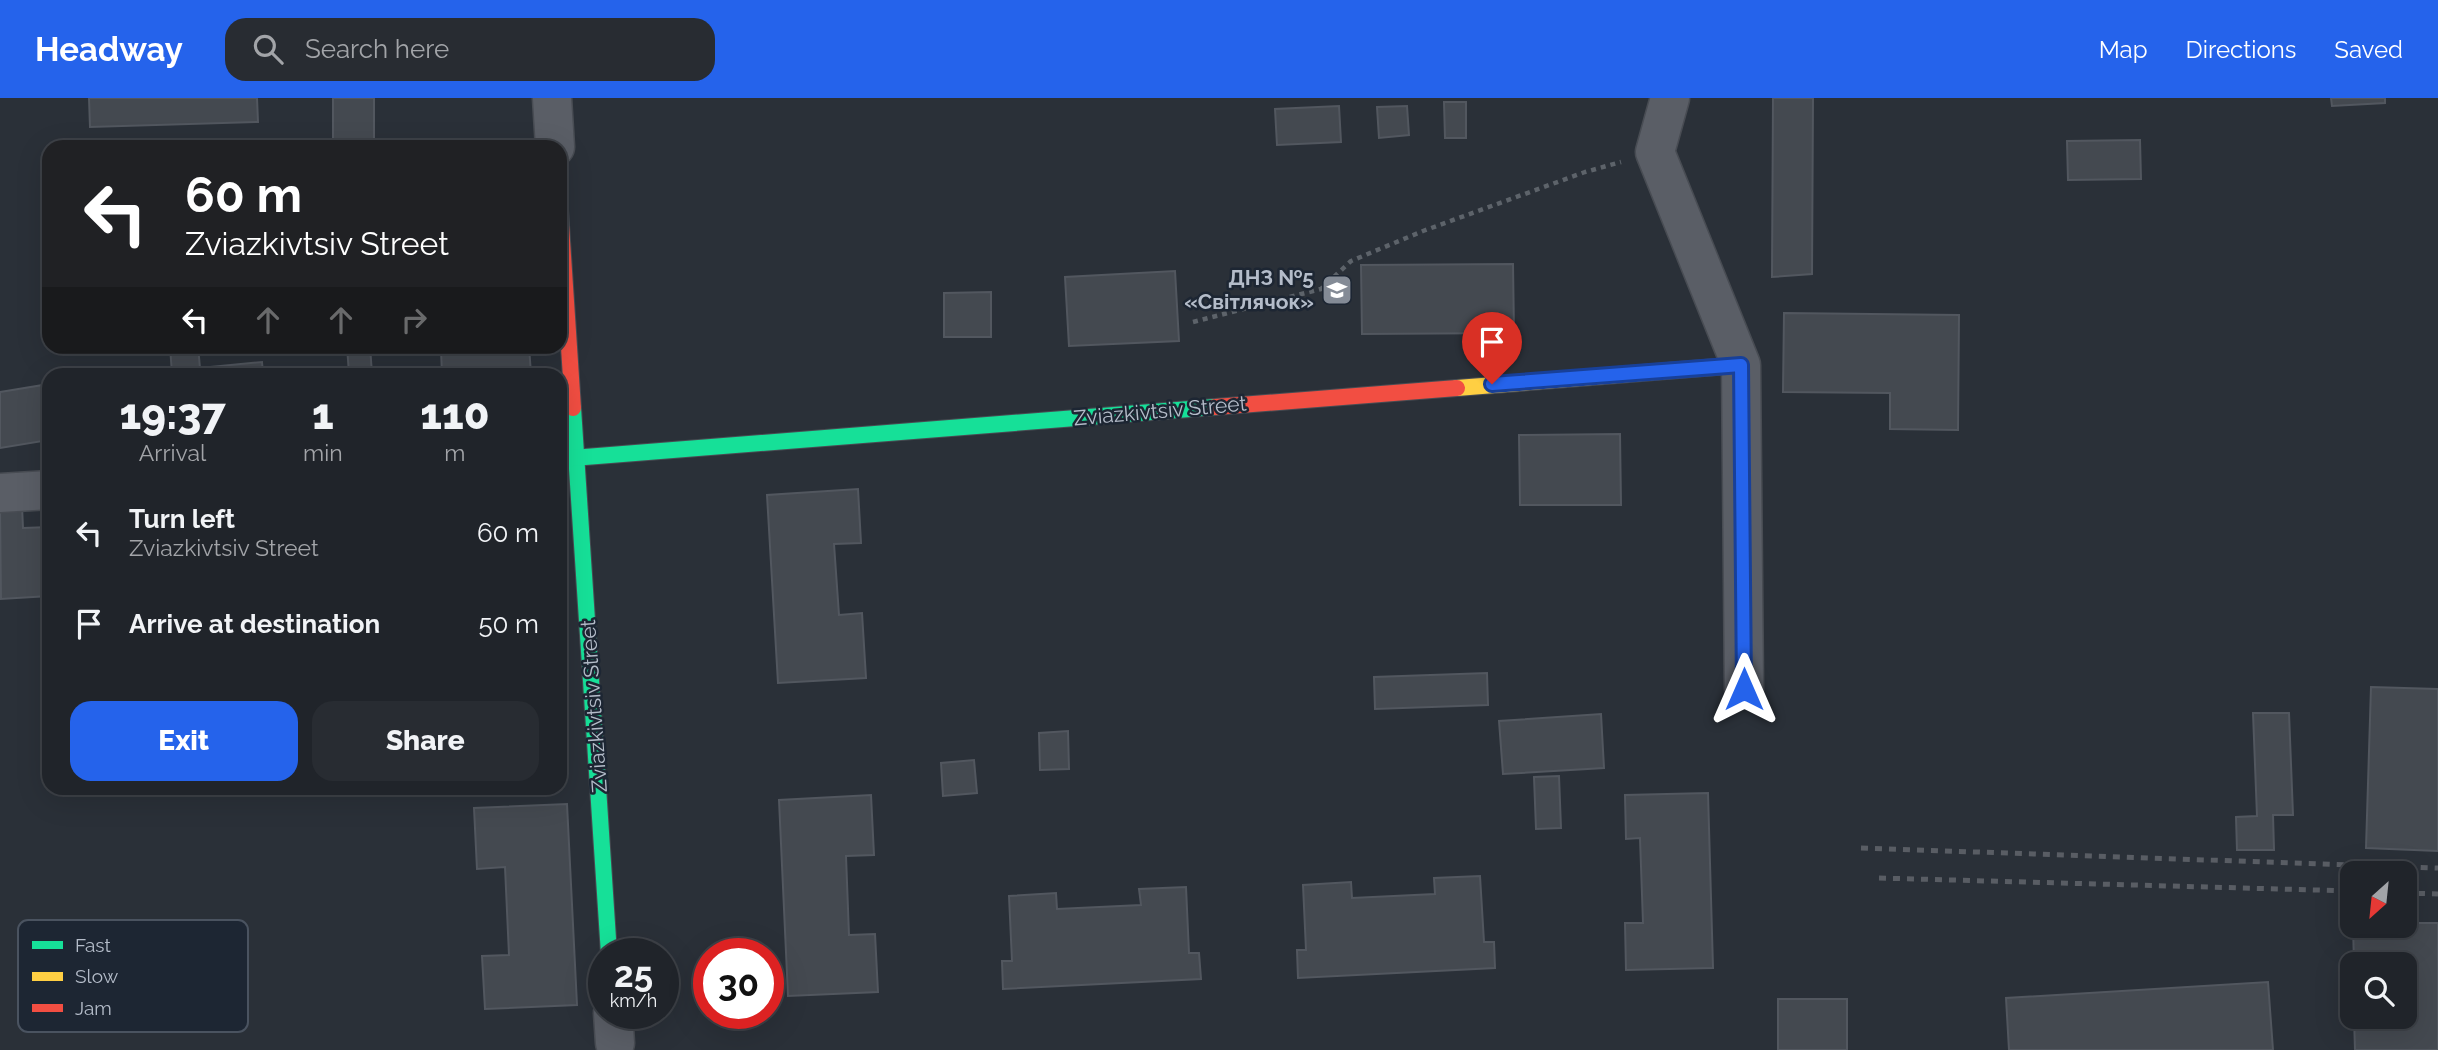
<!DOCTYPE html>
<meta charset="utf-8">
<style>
:root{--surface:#20242a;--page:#282c32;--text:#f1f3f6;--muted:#a2a4a8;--line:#3d4147;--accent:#2563eb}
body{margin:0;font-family:Raleway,sans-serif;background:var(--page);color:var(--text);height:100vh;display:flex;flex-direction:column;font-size:26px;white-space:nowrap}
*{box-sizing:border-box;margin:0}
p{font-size:23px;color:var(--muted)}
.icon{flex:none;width:38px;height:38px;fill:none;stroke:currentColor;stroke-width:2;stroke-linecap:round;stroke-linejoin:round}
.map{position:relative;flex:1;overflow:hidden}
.panel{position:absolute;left:42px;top:270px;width:525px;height:427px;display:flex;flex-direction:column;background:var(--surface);border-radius:21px;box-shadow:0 7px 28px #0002,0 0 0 2px var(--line)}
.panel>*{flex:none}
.guide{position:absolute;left:42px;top:42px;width:525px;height:214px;border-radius:21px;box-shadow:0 7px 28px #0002,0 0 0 2px var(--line);background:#202124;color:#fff;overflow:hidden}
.needle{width:46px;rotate:207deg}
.buttons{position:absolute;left:2340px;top:763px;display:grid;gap:14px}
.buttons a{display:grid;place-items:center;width:77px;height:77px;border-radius:14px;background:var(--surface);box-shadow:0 7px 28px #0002,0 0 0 2px var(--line);font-size:35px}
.speed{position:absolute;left:588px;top:840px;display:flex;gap:14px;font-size:35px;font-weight:700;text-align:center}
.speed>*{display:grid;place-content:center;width:91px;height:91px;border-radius:50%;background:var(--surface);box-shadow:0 7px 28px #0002,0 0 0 2px var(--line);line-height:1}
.speed small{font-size:18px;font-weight:400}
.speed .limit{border:10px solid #d22;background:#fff;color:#111}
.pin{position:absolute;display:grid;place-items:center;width:60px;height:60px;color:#fff;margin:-72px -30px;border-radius:50% 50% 50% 0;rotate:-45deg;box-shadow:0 0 7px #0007}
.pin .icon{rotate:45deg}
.me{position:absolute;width:77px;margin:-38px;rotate:0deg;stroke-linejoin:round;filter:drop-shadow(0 0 5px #0008)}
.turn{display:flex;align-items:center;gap:24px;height:147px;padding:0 28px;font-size:32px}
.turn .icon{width:91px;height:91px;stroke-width:2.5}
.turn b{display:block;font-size:49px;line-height:60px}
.lanes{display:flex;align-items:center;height:66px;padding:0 28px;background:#0003;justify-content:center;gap:35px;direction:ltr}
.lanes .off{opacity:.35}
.eta{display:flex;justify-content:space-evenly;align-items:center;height:119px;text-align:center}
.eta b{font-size:42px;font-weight:800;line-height:49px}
.primary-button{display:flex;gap:14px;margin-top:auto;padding:14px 28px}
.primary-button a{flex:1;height:80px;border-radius:21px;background:var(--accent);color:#fff;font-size:28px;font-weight:800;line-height:80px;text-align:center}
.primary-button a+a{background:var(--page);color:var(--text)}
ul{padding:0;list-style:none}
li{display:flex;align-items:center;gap:21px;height:91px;padding:0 28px}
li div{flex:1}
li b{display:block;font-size:26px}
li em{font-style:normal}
header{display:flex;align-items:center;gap:42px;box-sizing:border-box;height:98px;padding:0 35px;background:var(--accent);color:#fff}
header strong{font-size:33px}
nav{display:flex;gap:38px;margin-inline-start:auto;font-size:24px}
.search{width:490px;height:63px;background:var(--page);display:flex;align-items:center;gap:18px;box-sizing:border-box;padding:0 24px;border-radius:21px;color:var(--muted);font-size:26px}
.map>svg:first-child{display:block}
</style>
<header>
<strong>Headway</strong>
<div class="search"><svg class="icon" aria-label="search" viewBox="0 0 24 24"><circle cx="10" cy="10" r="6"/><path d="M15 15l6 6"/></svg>Search here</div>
<nav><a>Map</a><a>Directions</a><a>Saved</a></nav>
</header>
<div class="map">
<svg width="2438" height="952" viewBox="0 0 2438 952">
<rect width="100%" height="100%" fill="#2a3038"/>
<g fill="#444950" stroke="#52575f" stroke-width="2">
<polygon points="89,0 257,0 258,24 90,29"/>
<rect x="333" y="0" width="41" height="49"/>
<polygon points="1773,0 1813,0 1812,176 1772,179"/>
<polygon points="2331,0 2385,0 2385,5 2332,8"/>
<polygon points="1444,4 1466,4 1466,40 1445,40"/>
<polygon points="1339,8 1341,44 1277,47 1275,11"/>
<polygon points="1407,8 1409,37 1379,40 1377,9"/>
<polygon points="2140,42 2141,81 2068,82 2067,43"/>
<polygon points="1513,166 1514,235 1362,236 1361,167"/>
<polygon points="1175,173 1179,243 1069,248 1065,179"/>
<polygon points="991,194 991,239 944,239 944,195"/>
<polygon points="1784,215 1959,217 1958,332 1890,331 1890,295 1783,294"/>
<polygon points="170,248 198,248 200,270 262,264 263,276 172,276"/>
<polygon points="347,248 370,248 372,276 349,276"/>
<polygon points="463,248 529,248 531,276 442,276 441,253 463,251"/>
<polygon points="49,286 49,342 0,350 0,294"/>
<polygon points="1620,336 1621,407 1520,407 1519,337"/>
<polygon points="858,391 861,445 834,446 839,517 862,515 866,580 778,585 767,397"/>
<polygon points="22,408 23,430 49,429 49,498 1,501 0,409"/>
<polygon points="1487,575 1488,607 1375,611 1374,579"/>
<polygon points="2371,589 2438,591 2438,753 2366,750"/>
<polygon points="2253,615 2289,615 2293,717 2273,717 2274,752 2237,752 2236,719 2257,718"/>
<polygon points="1601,616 1604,670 1503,676 1499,623"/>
<polygon points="1068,633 1069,671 1040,672 1039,635"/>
<polygon points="974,662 977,695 943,698 941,665"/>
<polygon points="1559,678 1561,730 1536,731 1534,679"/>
<polygon points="1708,695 1713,870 1626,872 1625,825 1643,825 1640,740 1626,741 1625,697"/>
<polygon points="871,697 874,757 846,758 849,837 875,836 878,894 788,898 779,702"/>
<polygon points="567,706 577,907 485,911 482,858 509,857 505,769 477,771 474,710"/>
<polygon points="1480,778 1484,844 1494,844 1495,870 1298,880 1297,852 1306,852 1303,787 1351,784 1352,800 1435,796 1434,780"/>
<polygon points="1186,789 1189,855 1199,855 1201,881 1003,891 1002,863 1012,863 1009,798 1056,795 1057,811 1141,807 1139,791"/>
<polygon points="2404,825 2438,825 2438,952 2355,952 2354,919 2404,919 2404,866 2354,866 2353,828 2404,828"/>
<polygon points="2268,884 2273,952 2009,952 2006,900"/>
<rect x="1778" y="901" width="69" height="51"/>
</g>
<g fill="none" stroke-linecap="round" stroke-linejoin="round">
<g stroke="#484c53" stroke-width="41">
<g id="street">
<polyline points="552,0 555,49"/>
<polyline points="1670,0 1655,54 1741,267 1744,591"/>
<polyline points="0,395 49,392"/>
<polyline points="613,915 615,945"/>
</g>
</g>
<g stroke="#484c53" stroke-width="18">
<g id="fast">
<polyline points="573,310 609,856"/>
<polyline points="560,361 1215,309"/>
</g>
</g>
<g stroke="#484c53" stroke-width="18">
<polyline id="slow" points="1457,290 1741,267"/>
</g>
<g stroke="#484c53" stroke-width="18">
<g id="jam">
<polyline points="560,112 573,310"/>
<polyline points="1215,309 1457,290"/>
</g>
</g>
<polyline stroke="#5d636a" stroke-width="4.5" stroke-dasharray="5 5" stroke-linecap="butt" points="1193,224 1321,191 1351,163 1423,133 1585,74 1621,64"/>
<use href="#street" stroke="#5a5e66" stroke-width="38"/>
<use href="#fast" stroke="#16e098" stroke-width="16"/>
<use href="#slow" stroke="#ffcf43" stroke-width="16"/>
<use href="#jam" stroke="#f24e42" stroke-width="16"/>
<g stroke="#595d64" stroke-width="5" stroke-dasharray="7 7" stroke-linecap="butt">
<polyline points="1861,750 2438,770"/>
<polyline points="1879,780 2352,793"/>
<polyline points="2404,795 2438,796"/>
</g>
</g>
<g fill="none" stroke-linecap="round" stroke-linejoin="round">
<g stroke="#184099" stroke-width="18">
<polyline id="route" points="1492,286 1741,267 1744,591"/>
</g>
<use href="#route" stroke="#2563eb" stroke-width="12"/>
</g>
<defs>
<g id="school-square" transform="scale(1.575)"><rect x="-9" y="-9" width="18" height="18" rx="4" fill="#848b96" stroke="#1d2633"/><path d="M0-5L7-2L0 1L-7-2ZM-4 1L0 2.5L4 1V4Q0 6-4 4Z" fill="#fff"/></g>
</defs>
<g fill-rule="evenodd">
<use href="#school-square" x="1337" y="192"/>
</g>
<g text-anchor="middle" stroke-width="5" stroke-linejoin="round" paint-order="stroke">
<g font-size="21" font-weight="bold" fill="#b4bcc9" stroke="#1d2633" text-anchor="end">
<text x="1314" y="187">ДНЗ №5<tspan x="1314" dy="24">«Світлячок»</tspan></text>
</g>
<g font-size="21" fill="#b4bcc9" stroke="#1d2633">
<text transform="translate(1160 313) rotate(-5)" y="7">Zviazkivtsiv Street</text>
<text transform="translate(594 608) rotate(-94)" y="7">Zviazkivtsiv Street</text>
</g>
</g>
<rect x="18" y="822" width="230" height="112" rx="10" fill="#1d2633" stroke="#4a5360" stroke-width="2"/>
<rect x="32" y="843" width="31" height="8" fill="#16e098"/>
<rect x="32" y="874" width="31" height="9" fill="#ffcf43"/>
<rect x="32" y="906" width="31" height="8" fill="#f24e42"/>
<g font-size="19" fill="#b4bcc9">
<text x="75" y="854">Fast</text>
<text x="75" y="885">Slow</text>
<text x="75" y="917">Jam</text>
</g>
</svg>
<div class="buttons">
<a><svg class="needle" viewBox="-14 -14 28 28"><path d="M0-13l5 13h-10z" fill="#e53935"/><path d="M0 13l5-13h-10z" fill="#a2a4a8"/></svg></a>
<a><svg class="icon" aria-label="search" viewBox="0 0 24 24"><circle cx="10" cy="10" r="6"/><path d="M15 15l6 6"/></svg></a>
</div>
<div class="speed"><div>25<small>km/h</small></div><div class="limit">30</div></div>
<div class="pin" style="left:1492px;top:286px;background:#d93025"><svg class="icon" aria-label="arrive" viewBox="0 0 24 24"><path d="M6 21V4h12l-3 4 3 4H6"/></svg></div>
<svg class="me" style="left:1744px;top:591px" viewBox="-20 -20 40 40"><path d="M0-17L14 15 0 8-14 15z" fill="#2563eb" stroke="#fff" stroke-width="4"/></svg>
<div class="guide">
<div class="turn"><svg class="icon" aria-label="left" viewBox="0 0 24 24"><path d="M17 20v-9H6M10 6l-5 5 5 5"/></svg><div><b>60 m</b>Zviazkivtsiv Street</div></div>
<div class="lanes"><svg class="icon" aria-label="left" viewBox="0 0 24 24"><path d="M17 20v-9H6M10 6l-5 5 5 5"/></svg><svg class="icon off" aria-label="ahead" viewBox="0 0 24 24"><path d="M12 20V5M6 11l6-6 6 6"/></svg><svg class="icon off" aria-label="ahead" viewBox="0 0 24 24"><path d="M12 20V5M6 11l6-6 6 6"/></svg><svg class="icon off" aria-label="right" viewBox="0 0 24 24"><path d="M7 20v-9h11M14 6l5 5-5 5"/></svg></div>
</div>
<section class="panel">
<div class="eta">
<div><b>19:37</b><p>Arrival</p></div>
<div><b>1</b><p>min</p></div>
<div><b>110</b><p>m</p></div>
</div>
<ul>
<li><svg class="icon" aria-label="left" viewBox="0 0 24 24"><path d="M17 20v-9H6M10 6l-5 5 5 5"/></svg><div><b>Turn left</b><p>Zviazkivtsiv Street</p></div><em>60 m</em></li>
<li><svg class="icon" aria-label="arrive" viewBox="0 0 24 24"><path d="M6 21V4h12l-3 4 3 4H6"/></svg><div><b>Arrive at destination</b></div><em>50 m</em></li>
</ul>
<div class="primary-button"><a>Exit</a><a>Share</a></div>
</section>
</div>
